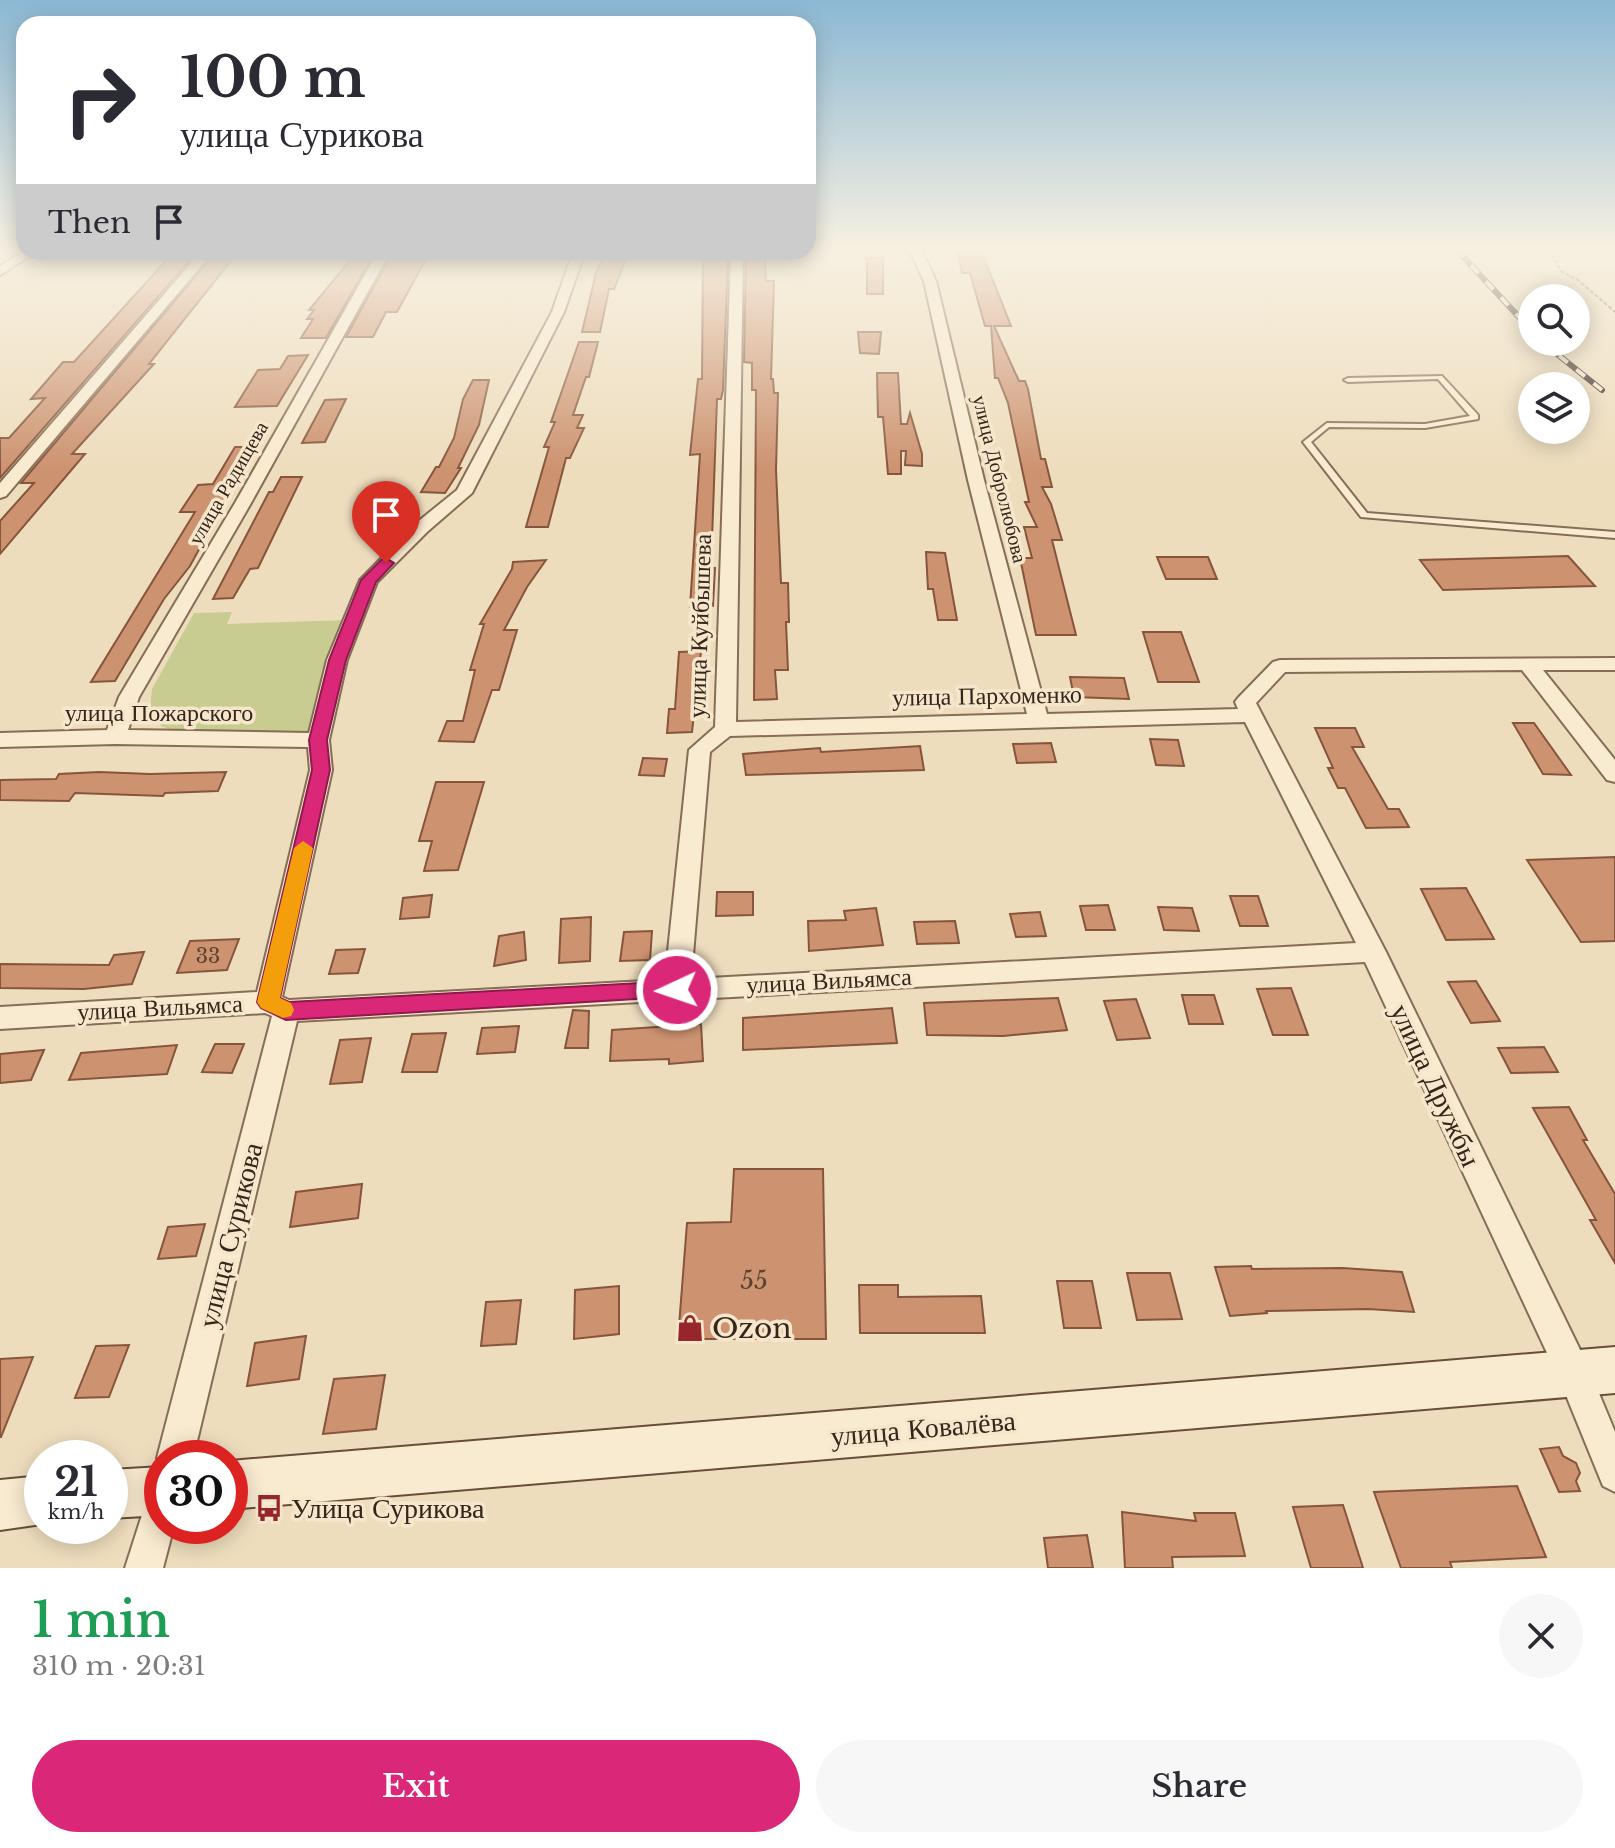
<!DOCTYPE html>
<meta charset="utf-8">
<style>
:root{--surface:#fff;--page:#f7f7f7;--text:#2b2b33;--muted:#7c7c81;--accent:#db2777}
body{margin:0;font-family:"Libre Baskerville",serif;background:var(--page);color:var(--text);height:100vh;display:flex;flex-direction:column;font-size:30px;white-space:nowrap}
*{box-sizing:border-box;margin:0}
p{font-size:26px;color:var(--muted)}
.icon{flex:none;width:44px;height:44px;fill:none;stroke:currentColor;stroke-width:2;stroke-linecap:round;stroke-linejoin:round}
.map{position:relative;height:1568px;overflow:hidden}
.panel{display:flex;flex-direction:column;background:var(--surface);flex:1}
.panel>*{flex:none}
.top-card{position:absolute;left:16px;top:16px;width:800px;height:244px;border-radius:24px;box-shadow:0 4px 20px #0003;background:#fff;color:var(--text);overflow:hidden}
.tools{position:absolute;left:1518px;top:284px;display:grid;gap:16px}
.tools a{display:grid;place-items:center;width:72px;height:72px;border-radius:50%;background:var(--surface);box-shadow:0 4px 20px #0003;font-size:40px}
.speed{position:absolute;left:24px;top:1440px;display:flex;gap:16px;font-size:40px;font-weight:700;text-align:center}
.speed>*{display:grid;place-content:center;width:104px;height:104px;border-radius:50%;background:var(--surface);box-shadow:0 4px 20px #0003;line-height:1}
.speed small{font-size:20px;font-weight:400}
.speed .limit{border:12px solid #d22;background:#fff;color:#111}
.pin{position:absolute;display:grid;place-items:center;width:68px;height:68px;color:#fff;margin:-82px -34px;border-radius:50% 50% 50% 0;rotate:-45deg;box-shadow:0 0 8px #0007}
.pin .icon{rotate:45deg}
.me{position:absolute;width:88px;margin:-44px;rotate:267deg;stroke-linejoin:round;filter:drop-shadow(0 0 6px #0008)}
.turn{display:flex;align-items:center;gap:28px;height:168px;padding:0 32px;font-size:36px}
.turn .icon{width:104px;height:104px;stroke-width:2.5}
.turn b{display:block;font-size:56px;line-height:68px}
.then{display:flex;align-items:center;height:76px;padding:0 32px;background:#0003;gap:16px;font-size:30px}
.round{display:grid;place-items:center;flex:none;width:84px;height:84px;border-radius:42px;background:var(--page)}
.overview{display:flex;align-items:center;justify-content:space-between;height:136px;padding:0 32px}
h1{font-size:48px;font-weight:600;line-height:60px;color:#1e9e55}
.cta{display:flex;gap:16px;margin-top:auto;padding:16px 32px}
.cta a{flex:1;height:92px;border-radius:48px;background:var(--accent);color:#fff;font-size:32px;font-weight:600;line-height:92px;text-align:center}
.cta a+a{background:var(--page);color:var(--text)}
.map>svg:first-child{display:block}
</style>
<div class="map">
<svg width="1615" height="1568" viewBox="0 0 1615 1568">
<rect width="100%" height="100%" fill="#eeddbd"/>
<polygon fill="#c8cc91" points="232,612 227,624 349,620 315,737 182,733 161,726 150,711 152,689 194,613"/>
<g fill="#cd9371" stroke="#86553b" stroke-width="2">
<polygon points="174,252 197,252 0,478 0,438 9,438 45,398 31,399 63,362 74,362"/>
<polygon points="216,252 238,252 149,364 154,364 72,454 85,454 0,554 0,521 34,483 21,483"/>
<polygon points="357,252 375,252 326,338 301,338 313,319 307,319 314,310 309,310"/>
<polygon points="393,252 418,252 414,259 426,259 397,312 386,312 373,337 346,337"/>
<polygon points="606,252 629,252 614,289 609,289 600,332 582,332 596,273"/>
<polygon points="958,253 982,253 1011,326 994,326 1019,381 1025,381 1028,389 1041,459 1045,459 1052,487 1042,487 1051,504 1062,540 1052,540 1076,635 1036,635 1020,558 1032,558 1024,527 1037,527 1025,502 1029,502 1008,403 998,378 995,378 991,326 985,326 970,273 962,273"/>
<rect x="867" y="258" width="16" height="36"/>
<polygon points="703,259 728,259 724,362 723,390 721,399 717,399 711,568 715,568 713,606 690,607 700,454 690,455 698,379 702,379"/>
<polygon points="746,259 765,259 766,281 774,281 771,379 773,379 774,393 778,393 776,470 781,583 788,583 789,622 786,622 788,670 775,670 777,699 754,700 756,390 752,390 752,363 744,362"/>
<polygon points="858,332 881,332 879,354 860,353"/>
<polygon points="579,342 598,342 589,377 586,377 573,415 583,415 577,428 584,428 570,458 566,458 548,527 526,527 549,447 544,447 555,422 551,422"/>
<polygon points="308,355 277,406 235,407 258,370 280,369 288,356"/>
<polygon points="877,373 898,373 901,424 907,424 910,413 922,454 922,466 905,465 906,451 901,451 901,474 888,474 883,417 878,417"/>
<polygon points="473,380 489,380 479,425 458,468 461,468 445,493 421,492 436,467 439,467 454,438 463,399"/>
<polygon points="346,399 325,442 302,443 325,400"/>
<polygon points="235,447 255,447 190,566 164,599 115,681 91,682 195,512 180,512 198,485 213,484"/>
<polygon points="281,477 302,477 258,568 250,569 233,598 213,599 269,492 273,492"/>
<polygon points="926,552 945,553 957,620 938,620 933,589 928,589"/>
<polygon points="1568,556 1595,586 1443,590 1420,560"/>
<polygon points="1157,557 1208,557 1217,579 1166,579"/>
<polygon points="546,560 527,587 504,630 517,630 499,690 492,690 474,742 439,741 447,721 463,721 475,670 470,670 484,624 480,624 512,569 513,562"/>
<polygon points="1143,632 1181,632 1199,682 1158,682"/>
<polygon points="701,651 692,732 667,733 669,709 675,709 679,652"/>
<polygon points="1070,677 1124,678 1129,699 1074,697"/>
<polygon points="1513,723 1534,723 1571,775 1543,774"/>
<polygon points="1315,728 1355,728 1364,747 1352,747 1388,809 1399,809 1409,827 1366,828 1345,788 1338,788 1328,768 1333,768"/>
<polygon points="1150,739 1178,740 1184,766 1156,765"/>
<polygon points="1051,743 1056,762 1017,763 1013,744"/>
<polygon points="920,746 924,770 746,775 743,754 820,748 821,752"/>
<polygon points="643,758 667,759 664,776 639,775"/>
<polygon points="99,772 150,774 226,772 218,791 165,793 163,796 75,793 69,801 0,800 0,780 56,779 59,774"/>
<polygon points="436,782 484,782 458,870 424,871 432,841 419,841"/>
<polygon points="1615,857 1615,941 1581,942 1527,860"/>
<polygon points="1466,888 1494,939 1446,940 1421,889"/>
<polygon points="717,892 753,892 753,915 716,916"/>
<polygon points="432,895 429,917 400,919 403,898"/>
<polygon points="1230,896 1258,896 1268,926 1240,926"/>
<polygon points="1108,905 1115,930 1086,930 1080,906"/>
<polygon points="1158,907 1192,908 1199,931 1164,930"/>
<polygon points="876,908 883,945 809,951 808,921 846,920 844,911"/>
<polygon points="1040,912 1046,936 1016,937 1010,914"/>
<polygon points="591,917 590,961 559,963 561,919"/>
<polygon points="955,921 959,943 917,944 914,922"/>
<polygon points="652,931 650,960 620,961 624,932"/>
<polygon points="524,932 526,960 494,966 499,936"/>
<polygon points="239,939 227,970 177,973 190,941"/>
<polygon points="365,949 358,973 329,974 336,950"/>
<polygon points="144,952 132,984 84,989 0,988 0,964 109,965 114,955"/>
<polygon points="1476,981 1500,1021 1471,1023 1448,982"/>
<polygon points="1291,988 1308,1035 1273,1035 1257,989"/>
<polygon points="1182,995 1214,995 1223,1024 1189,1024"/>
<polygon points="1058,998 1067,1030 1003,1036 927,1035 924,1003"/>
<polygon points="1136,999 1150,1038 1117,1040 1104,1001"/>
<polygon points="892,1008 897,1043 743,1050 743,1018"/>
<polygon points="573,1010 589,1011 588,1048 565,1048"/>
<polygon points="701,1024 703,1061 669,1064 669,1059 610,1061 612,1030"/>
<polygon points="519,1026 515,1052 477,1054 482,1028"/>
<polygon points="446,1033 437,1072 402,1072 412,1034"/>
<polygon points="371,1038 362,1082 330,1084 340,1040"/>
<polygon points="215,1044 244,1044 232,1073 202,1072"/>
<polygon points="177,1045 167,1074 69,1080 81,1053"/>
<polygon points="1544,1047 1558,1072 1511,1073 1498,1048"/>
<polygon points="44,1050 31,1080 0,1083 0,1054"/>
<polygon points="1569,1107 1587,1140 1583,1140 1615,1194 1615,1263 1590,1220 1596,1220 1533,1108"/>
<polygon points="734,1169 823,1169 826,1339 678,1339 687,1223 731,1222"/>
<polygon points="362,1184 358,1218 290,1227 296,1192"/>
<polygon points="205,1224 196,1256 158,1259 168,1227"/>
<polygon points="1251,1266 1252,1269 1342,1268 1402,1272 1414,1312 1368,1309 1266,1311 1267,1313 1230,1316 1215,1267"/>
<polygon points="1127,1273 1170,1273 1182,1319 1137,1320"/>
<polygon points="1057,1281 1092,1281 1101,1328 1064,1328"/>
<polygon points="859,1285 898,1285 898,1297 981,1296 985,1333 860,1333"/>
<polygon points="619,1286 619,1334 574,1339 575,1290"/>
<polygon points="521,1300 516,1344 481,1346 486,1302"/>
<polygon points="306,1336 299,1379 247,1386 255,1343"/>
<polygon points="129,1345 109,1397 75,1398 96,1346"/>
<polygon points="33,1357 1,1437 0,1437 0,1359"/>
<polygon points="385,1375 376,1429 323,1434 334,1379"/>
<polygon points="1559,1447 1563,1456 1576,1463 1580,1473 1576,1481 1580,1491 1559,1492 1540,1449"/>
<polygon points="1517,1486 1546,1557 1450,1562 1452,1568 1401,1568 1374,1492"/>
<polygon points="1343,1505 1363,1568 1311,1568 1293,1507"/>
<polygon points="1122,1512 1196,1521 1194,1513 1235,1513 1245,1556 1172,1557 1173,1568 1125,1568"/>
<polygon points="1087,1535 1093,1568 1048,1568 1044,1538"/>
</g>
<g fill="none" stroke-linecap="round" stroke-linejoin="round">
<g stroke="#866d56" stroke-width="4">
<polygon id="lane" points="1442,376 1478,415 1478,419 1425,428 1329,427 1311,442 1367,513 1615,532 1615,538 1361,517 1303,442 1327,423 1425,424 1470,416 1438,379 1348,382 1344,380 1348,378"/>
</g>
<g stroke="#866d56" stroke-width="4">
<g id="street">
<path d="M909 249H921L936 281 984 480 1047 714 1238 709 1235 702 1238 698 1273 662 1280 660 1615 658V670H1543L1615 760V782L1607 780 1522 670 1285 672 1256 703 1386 952 1586 1362 1615 1432V1492L1603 1486 1561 1383 1365 962 297 1021 193 1458H162V1469L157 1458 272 1016 265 1013 0 1029V1007L257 992 310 770 308 747 115 744 0 747V733L107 730 119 697 235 503 378 252H390L251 503 139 697 128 730 309 733 327 660 360 580 415 524 457 490 552 312 573 252H585L564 312 472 493 427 532 377 582 347 660 329 740 332 770 282 997 289 1000 665 980 689 750 715 727 731 252H743L736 722 1027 714 968 480 924 281ZM1245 722 1356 943 691 979 710 752 730 736Z"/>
<polygon points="24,251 36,252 0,275 0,266"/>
<polygon points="201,252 213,252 6,496 0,498 0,483"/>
<polygon points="162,1488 162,1526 174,1526 163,1568 125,1568 149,1493"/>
</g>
</g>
<g stroke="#684e39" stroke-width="4">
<g id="secondary">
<polygon points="1615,1347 1615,1393 230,1509 230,1461"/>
<polygon points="162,1467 162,1515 110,1518 110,1470"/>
<polygon points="42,1476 42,1524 0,1530 0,1480"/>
</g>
</g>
<polyline stroke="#866d56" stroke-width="2" stroke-dasharray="4 2" stroke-linecap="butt" points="1550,249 1561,271 1578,280 1615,312"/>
<use href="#lane" fill="#f9ebd0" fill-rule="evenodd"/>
<use href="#street" fill="#f9ebd0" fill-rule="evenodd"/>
<use href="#secondary" fill="#f9ebd0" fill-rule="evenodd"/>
<g stroke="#35261b" stroke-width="6">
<g id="rail">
<polyline points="1456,249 1532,331"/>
<polyline points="1542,342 1602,390"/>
</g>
</g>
<use href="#rail" stroke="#f6e7cc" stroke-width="4" stroke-dasharray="11" stroke-linecap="butt"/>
</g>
<linearGradient id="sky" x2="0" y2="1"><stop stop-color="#8bb8d4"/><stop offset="0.53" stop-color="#f7f0e1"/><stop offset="1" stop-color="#f7f0e1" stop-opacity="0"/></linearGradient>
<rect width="1615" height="469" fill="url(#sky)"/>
<polygon fill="#db2777" stroke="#8e194d" stroke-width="2" points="386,558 394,563 376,582 346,660 327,740 330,770 280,998 289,1002 677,981 685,984 688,990 685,996 286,1020 261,1008 257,1002 312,770 309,740 329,660 361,580 381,560"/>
<polygon fill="#f59e0b" points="303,841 313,848 280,998 291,1003 294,1010 291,1016 283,1018 261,1008 257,1002 294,848"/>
<defs>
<g id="shop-bare" transform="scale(2.16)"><path d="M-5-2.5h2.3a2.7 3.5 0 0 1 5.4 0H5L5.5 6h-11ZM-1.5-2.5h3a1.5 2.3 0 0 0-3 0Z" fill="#96252c" stroke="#f6e7cc" stroke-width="2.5" paint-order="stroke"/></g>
<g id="bus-bare" transform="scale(2.16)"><path d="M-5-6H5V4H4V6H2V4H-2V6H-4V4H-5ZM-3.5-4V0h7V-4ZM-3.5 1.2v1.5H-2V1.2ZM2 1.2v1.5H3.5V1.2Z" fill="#96252c" stroke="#f6e7cc" stroke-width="2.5" paint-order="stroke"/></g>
</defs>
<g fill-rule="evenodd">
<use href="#shop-bare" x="690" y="1328"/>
<use href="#bus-bare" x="269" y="1508"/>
</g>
<g text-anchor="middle" stroke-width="7" stroke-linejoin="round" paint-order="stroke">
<g font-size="20" fill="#35261b" stroke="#f6e7cc">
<text transform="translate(1000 479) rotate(76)" y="7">улица Добролюбова</text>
<text transform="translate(228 483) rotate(-60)" y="7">улица Радищева</text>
</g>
<g font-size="20" fill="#5b4130">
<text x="208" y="963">33</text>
</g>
<g font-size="24" fill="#35261b" stroke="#f6e7cc">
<text transform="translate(700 626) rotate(-88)" y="8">улица Куйбышева</text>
<text transform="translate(987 696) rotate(-1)" y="8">улица Пархоменко</text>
<text x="159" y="721">улица Пожарского</text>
<text transform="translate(829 981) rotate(-3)" y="8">улица Вильямса</text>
<text transform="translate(160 1008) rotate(-3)" y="8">улица Вильямса</text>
</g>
<g font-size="24" fill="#5b4130">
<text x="754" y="1289">55</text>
</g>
<g font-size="28" fill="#35261b" stroke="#f6e7cc">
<text transform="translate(1436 1085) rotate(65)" y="10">улица Дружбы</text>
<text transform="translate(230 1235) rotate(-76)" y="10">улица Сурикова</text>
<text transform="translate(923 1428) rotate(-5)" y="10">улица Ковалёва</text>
</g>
<g font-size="28" fill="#35261b" stroke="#f6e7cc" text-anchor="start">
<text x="712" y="1338">Ozon</text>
<text x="291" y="1518">Улица Сурикова</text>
</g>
</g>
</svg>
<div class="tools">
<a><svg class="icon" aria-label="search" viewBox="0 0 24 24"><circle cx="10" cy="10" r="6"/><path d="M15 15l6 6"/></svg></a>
<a><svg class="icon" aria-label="layers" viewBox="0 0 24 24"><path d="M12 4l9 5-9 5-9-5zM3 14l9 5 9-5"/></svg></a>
</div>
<div class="speed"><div>21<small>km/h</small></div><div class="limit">30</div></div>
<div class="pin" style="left:386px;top:563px;background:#d93025"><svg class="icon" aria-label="arrive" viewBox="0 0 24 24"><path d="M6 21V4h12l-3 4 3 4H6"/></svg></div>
<svg class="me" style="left:677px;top:990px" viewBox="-20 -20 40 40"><circle r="17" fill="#db2777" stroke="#fff" stroke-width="3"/><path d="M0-11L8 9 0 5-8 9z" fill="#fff"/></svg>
<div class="top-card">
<div class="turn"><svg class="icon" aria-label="right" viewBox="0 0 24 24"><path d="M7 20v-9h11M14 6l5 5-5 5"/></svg><div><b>100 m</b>улица Сурикова</div></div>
<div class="then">Then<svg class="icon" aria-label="arrive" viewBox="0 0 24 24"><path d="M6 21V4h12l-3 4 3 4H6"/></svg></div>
</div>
</div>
<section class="panel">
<div class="overview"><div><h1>1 min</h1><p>310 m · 20:31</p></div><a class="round"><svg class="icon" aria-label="close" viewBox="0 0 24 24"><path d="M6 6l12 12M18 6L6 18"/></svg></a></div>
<div class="cta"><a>Exit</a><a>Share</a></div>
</section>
